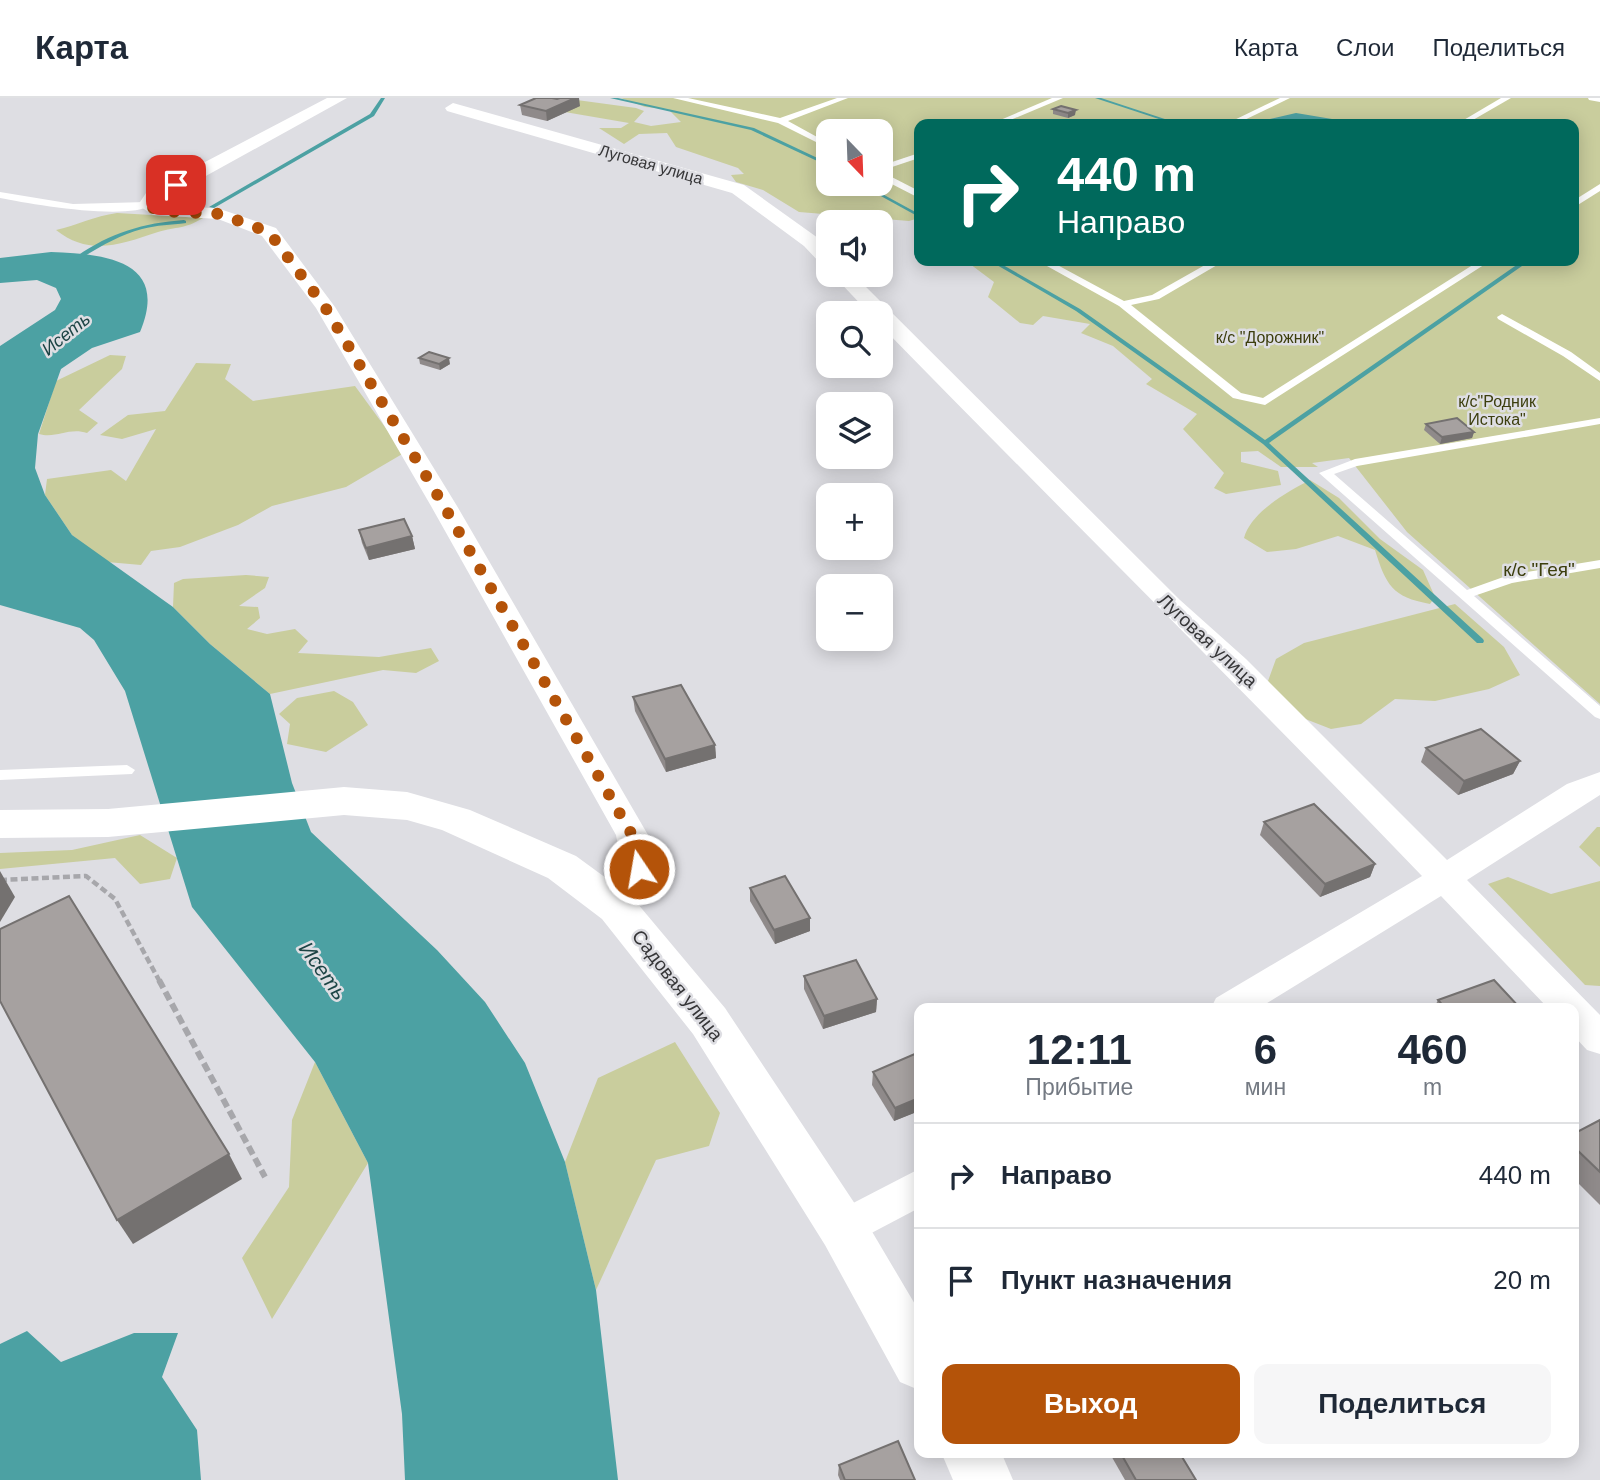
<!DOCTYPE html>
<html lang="ru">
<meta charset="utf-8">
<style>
:root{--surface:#fff;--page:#f6f6f7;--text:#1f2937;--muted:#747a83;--line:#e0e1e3;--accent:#b45309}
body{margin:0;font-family:Helvetica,sans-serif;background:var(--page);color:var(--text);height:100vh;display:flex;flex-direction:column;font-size:26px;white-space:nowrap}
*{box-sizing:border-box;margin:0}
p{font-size:23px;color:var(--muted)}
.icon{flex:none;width:38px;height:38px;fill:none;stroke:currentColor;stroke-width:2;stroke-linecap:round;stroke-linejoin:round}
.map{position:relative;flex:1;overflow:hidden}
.panel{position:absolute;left:914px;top:905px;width:665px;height:455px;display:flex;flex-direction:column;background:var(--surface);border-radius:14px;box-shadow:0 4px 18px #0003}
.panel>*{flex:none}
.guide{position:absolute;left:914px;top:21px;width:665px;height:147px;border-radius:14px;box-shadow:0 4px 18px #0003;background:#00695c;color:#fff;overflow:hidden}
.needle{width:46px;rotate:157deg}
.buttons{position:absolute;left:816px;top:21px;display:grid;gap:14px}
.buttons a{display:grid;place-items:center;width:77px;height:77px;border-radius:14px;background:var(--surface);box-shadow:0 4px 18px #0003;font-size:35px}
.pin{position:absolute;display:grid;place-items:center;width:60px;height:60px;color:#fff;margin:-30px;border-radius:14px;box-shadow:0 4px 10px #0006}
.me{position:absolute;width:77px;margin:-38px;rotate:348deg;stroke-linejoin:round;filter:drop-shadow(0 0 5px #0008)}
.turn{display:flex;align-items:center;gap:24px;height:147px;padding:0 28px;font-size:32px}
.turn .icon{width:91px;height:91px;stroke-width:2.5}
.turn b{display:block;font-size:49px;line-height:60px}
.eta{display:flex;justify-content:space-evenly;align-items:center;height:119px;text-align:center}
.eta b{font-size:42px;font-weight:800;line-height:49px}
.action{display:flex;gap:14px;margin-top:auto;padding:14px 28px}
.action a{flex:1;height:80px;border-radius:14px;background:var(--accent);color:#fff;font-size:28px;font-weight:800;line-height:80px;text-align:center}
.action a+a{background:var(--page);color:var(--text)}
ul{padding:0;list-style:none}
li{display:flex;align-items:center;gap:21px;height:105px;padding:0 28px;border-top:2px solid var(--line)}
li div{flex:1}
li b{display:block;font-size:26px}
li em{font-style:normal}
header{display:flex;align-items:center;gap:42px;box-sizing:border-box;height:98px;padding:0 35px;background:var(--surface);border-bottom:2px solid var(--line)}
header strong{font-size:33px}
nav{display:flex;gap:38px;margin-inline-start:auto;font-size:24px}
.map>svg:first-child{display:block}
</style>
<header>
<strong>Карта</strong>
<nav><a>Карта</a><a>Слои</a><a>Поделиться</a></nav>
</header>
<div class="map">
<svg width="1600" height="1382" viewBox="0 0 1600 1382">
<rect width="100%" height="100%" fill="#dedee3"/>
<g fill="#c9cd9d" fill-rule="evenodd">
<path d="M562 0 636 10 644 13 634 24 651 28 681 24 668 11 645 9 621 0H1600V606L1407 434 1349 360 1312 365 1318 369H1281L1258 353 1241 354V364L1278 373 1281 387 1226 396 1214 390 1224 375 1183 331 1197 316 1146 286 1152 281 1113 248 1081 235 1090 226 1043 218 1033 227 1020 225 988 199 994 184 966 163H1573V26H919V120L909 123 799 114 763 92 736 84 731 77 744 76 738 70 676 49 667 35 639 36 624 46 599 30H621L629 25 559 13ZM828 33H880V86H828Z"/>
<path d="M117 115 203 120C183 132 178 128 158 134 121 146 90 159 56 132 78 127 94 118 117 115Z"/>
<path d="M110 257 126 258 122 271 79 312 98 325 87 335C69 329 56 341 39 336L56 283Z"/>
<polygon points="196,265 231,266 225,281 253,303 355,288 404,355 346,389 272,408 238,427 180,449 151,453 141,467 107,464 72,437 45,397 47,381 111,372 126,383 156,331 122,341 100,337 128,317 165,313"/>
<path d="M1310 382 1339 400 1380 441 1423 472 1435 499 1430 506C1392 499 1386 487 1375 452L1338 438 1296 451 1267 454 1244 440C1251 414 1287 394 1310 382Z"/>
<polygon points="246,477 269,479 265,490 239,508 258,509 260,520 247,531 267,536 295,531 308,543 298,555 379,559 431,550 439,563 416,575 383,572 270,596 210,546 173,509 174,485 183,481"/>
<polygon points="1455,506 1504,549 1520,577 1489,591 1435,603 1395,601 1361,626 1331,631 1290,615 1268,583 1276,561 1304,545"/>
<polygon points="334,593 353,604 368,627 326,654 287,646 290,626 279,616 297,600"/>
<polygon points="1597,729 1600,729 1600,769 1579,749"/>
<polygon points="140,737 177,760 170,781 140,786 115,760 0,771 0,755 72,752"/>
<polygon points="1508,779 1551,796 1600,783 1600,888 1585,887 1488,786"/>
<polygon points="675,944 720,1015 709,1048 656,1062 596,1192 565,1064 598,980"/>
<polygon points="315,964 368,1065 272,1221 242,1160 289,1089 292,1022"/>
</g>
<g fill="#4ca1a3">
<polygon points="1296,15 1332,21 1342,26 1262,26 1270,21"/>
<path d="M51 154C105 156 170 162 140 234L92 250 61 271 38 336 35 370 45 397 72 437 173 509 210 546 270 596 292 685 311 734 437 852 485 904 525 965 565 1064 596 1192 618 1382H405L402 1316 368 1065 315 964 192 809 125 593 94 542 80 530 0 507V248L55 212 61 201 56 190 37 182 0 185V160Z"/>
<polygon points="27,1233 61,1264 134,1235 178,1235 162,1279 197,1332 201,1382 0,1382 0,1246"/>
</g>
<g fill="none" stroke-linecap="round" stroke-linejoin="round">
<g fill="#4ca1a3" fill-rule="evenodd">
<polygon points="381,0 385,0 374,18 214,110 209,109 370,16"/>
<polygon points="610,0 618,0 754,30 828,65 828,68 751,32"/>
<polygon points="1095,0 1101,0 1180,26 1174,26"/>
<polygon points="859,86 864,86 919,116 919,119"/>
<path d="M184 122 186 123V125C171 127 157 127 142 131 119 137 98 150 78 162L73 161C107 136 142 125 184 122Z"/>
<polygon points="990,163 996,163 1080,211 1265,342 1518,166 1522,166 1522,168 1269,345 1483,541 1484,543 1483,545 1477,545 1263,346 1076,213"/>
</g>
<polyline stroke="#a7a7ab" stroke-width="4.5" stroke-dasharray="7 3.5" stroke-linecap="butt" points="0,782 86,778 115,801 160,884"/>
<polyline stroke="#a7a7ab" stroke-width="6" stroke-dasharray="9 4.5" stroke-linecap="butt" points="159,882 265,1079"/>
<g fill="#fff" fill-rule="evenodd">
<polygon points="673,0 688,0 780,20 837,0 848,0 788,23 828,45 828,50 778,25"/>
<polygon points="1052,0 1063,0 1001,26 991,26"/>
<polygon points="1280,0 1290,0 1236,26 1226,26"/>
<polygon points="1501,0 1511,0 1466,26 1457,26"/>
<polygon points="1588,0 1600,0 1600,4 1589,2"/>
<polygon points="919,55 919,60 880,73 919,93 919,100 880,80 880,68"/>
<polygon points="1600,86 1600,93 1573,110 1573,103"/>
<path d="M0 94 73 106 147 104 152 107C126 123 31 106 0 100Z"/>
<polygon points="1038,163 1050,163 1124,203 1152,197 1212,163 1224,163 1159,201 1131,207 1241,295 1263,300 1479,163 1490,163 1265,307 1233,300 1119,208"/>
<polygon points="1502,216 1571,254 1600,275 1600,283 1563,258 1498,221 1497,219"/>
<polygon points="1600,320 1600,326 1357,368 1334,376 1467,492 1509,477 1600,462 1600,470 1512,485 1474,498 1600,608 1600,621 1595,619 1319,375 1355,361"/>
<polygon points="127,667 135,672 132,676 0,682 0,672"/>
</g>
<g fill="#fff" fill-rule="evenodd">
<polygon points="327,0 347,0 157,105 220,111 276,130 335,209 457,408 648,737 656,771 629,819 617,823 605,819 600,810 622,771 616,737 431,408 316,210 262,138 218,121 153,117 138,107 146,95"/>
<polygon points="453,5 744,87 818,140 828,150 828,168 821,166 804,148 732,95 447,13 445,10"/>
<path d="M833 177H854L1180 502 1246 561 1447 762 1567 686 1600 674V697L1467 782 1600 917V956L1587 952 1573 937V910H1548L1441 798 1259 910H1211L1216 900 1422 778C1243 592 1060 411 880 227V215H869Z"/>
<polygon points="919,1071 919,1110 843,1150 828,1144 822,1131 828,1118"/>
</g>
<g fill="#fff" fill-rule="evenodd">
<polygon points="344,689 407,694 470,712 576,758 632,799 725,910 861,1115 919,1213 919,1292 900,1284 825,1147 693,936 602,821 548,780 442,732 407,722 344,717 108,739 0,740 0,712 108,711"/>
<polygon points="941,1354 1001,1354 1013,1382 953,1382"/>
</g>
</g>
<g fill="#8f8a8a">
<polygon points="520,7 580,8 547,23 522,17"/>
<polygon points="1053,11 1075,17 1068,20 1053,16"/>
<polygon points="419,260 450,266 440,272 420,266"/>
<polygon points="1426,326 1474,334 1472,340 1440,346 1424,332"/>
<polygon points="359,432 412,438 415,451 369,462 362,445"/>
<polygon points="633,599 715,647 716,660 666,674 635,613"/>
<polygon points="1426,650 1520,663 1513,676 1458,697 1421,664"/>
<polygon points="1264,724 1375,766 1370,779 1320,799 1260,737"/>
<polygon points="750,790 810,820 810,833 775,846 750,803"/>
<polygon points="804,878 877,901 876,914 823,931 804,891"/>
<polygon points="1438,902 1520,910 1434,910"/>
<polygon points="919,958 919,1013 894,1023 872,987 873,974"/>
<polygon points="1600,1022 1600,1107 1573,1080 1573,1036"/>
<polygon points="1109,1354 1179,1354 1196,1382 1125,1382"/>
<polygon points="839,1367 915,1382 840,1382 838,1377"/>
</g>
<g fill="#747170">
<polygon points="575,0 579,0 580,8 547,23 546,13"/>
<polygon points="1076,12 1075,17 1068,20 1068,15"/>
<polygon points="449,260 450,266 440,272 439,266"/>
<polygon points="1474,334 1472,340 1440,346 1442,339"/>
<polygon points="412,438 415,451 369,462 366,450"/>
<polygon points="715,647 716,660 666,674 665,661"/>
<polygon points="1520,663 1513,676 1458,697 1464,683"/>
<polygon points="1375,766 1370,779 1320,799 1325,786"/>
<polygon points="0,773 15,799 0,824"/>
<polygon points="810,820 810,833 775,846 774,832"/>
<polygon points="877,901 876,914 823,931 824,918"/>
<polygon points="919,1000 919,1013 894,1023 895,1010"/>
<polygon points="229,1056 242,1081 133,1146 117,1122"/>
</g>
<g fill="#a6a1a0" stroke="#747170" stroke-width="2">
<polygon points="536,0 552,0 557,1 560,0 575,0 546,13 520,7"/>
<polygon points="1061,8 1076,12 1068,15 1053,11"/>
<polygon points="429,254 449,260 439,266 419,260"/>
<polygon points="1457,320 1474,334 1442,339 1426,326"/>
<polygon points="404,421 412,438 366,450 359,432"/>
<polygon points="681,587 715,647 665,661 633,599"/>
<polygon points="1481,631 1520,663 1464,683 1426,650"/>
<polygon points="1314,706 1375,766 1325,786 1264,724"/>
<polygon points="785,778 810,820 774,832 750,790"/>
<polygon points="69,798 229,1056 117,1122 0,903 0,831"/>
<polygon points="856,862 877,901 824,918 804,878"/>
<polygon points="1494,882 1520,910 1445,910 1438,902"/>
<polygon points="917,955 919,958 919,1000 895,1010 873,974"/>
<polygon points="1600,1022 1600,1074 1573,1048 1573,1036"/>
<polygon points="898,1343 915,1382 845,1382 839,1367"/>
<polygon points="1120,1354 1179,1354 1196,1382 1136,1382"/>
</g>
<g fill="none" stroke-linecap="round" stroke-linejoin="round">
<polyline stroke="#b45309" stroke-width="12" stroke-dasharray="0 21.6" points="176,87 152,99 147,107 159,113 220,116 269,134 325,209 444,408 632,737 639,771"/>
</g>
<g text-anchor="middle" stroke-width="5" stroke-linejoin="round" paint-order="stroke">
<g font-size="16" fill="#363638" stroke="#dedee3">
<text transform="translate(651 66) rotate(16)" y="6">Луговая улица</text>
</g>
<g font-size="16" fill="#3c3e0d" stroke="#dedee3">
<text x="1270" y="245">к/с "Дорожник"</text>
<text x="1497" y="309">к/с"Родник<tspan x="1497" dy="18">Истока"</tspan></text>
</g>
<g font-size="18" font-style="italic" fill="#1c4445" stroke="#dedee3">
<text transform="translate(66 236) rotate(-39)" y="6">Исеть</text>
</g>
<g font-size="19" fill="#3c3e0d" stroke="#dedee3">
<text x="1539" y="478">к/с "Гея"</text>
</g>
<g font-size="19" fill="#363638" stroke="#dedee3">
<text transform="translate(1208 542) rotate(43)" y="7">Луговая улица</text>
<text transform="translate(678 887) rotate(52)" y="7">Садовая улица</text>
</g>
<g font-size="21" font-style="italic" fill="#1c4445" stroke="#dedee3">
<text transform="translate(323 873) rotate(54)" y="7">Исеть</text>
</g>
</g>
</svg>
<div class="buttons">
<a><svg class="needle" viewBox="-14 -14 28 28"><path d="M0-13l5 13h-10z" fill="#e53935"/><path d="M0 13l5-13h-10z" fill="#747a83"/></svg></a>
<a><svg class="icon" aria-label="sound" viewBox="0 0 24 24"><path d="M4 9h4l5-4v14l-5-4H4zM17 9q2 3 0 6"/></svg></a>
<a><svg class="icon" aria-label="search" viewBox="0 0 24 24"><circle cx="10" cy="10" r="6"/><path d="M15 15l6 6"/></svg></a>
<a><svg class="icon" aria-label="layers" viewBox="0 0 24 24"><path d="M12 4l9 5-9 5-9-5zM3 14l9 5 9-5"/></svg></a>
<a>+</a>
<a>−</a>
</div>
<div class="pin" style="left:176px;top:87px;background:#d93025"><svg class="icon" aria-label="arrive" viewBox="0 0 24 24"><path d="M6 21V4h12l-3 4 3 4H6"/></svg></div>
<svg class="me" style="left:639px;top:771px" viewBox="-20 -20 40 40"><circle r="17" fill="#b45309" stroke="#fff" stroke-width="3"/><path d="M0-11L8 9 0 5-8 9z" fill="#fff"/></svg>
<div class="guide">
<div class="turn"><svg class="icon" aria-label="right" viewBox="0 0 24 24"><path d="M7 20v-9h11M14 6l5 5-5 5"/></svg><div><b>440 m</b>Направо</div></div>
</div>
<section class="panel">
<div class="eta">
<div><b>12:11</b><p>Прибытие</p></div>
<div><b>6</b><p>мин</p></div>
<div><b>460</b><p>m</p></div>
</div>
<ul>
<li><svg class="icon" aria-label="right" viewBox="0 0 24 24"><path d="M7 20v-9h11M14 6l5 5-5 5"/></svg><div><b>Направо</b></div><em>440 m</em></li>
<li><svg class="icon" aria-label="arrive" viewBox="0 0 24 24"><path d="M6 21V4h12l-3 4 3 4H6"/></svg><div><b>Пункт назначения</b></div><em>20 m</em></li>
</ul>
<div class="action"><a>Выход</a><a>Поделиться</a></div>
</section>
</div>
